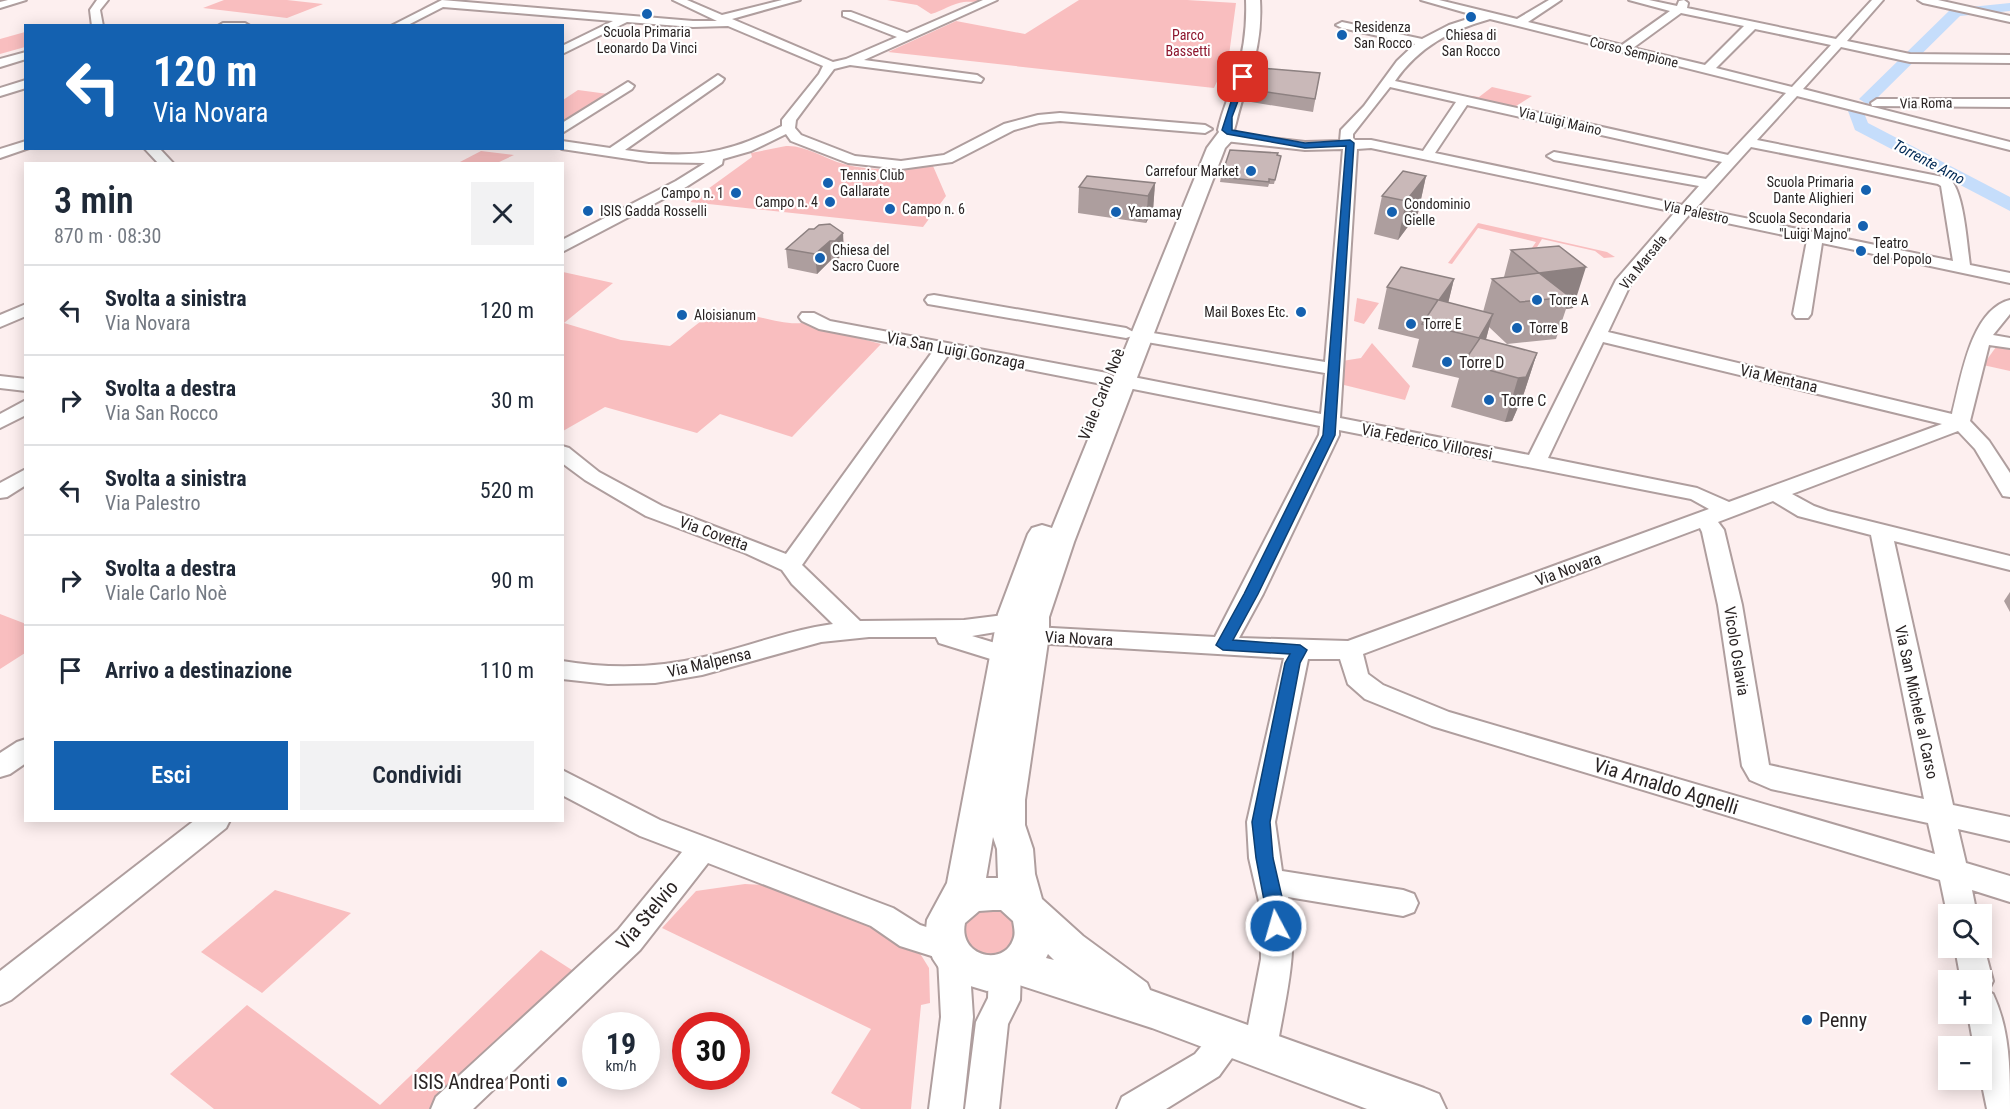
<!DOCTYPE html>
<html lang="it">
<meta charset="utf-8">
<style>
:root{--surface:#fff;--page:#f2f2f3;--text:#1f2937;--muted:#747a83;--line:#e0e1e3;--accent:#1461b0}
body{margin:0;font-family:"Roboto Condensed",sans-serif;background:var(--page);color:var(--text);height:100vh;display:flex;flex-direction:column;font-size:22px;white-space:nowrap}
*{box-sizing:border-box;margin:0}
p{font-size:20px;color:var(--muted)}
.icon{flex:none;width:33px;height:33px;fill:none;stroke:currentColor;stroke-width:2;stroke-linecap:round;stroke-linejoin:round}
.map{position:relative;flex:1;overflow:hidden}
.details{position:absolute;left:24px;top:162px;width:540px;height:660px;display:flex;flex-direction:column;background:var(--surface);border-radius:0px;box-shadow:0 3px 15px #0003}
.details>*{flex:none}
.hud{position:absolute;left:24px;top:24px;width:540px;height:126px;border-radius:0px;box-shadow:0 3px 15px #0003;background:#1461b0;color:#fff;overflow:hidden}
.fabs{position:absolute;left:1938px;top:904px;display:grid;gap:12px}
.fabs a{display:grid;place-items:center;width:54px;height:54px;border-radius:0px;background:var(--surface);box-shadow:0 3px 15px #0003;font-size:30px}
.speed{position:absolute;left:582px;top:1012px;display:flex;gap:12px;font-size:30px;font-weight:700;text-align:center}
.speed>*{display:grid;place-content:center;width:78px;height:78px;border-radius:50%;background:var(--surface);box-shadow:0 3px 15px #0003;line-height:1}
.speed small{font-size:15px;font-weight:400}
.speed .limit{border:9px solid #d22;background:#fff;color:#111}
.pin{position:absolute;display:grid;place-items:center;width:51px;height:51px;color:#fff;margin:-26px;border-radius:12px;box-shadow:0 3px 9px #0006}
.me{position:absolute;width:66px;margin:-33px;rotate:354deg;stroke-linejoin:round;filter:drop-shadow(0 0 4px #0008)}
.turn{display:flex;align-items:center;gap:21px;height:126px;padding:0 30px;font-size:27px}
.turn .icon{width:78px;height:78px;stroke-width:2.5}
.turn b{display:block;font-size:42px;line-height:51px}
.round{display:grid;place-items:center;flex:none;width:63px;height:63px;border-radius:0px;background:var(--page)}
.headline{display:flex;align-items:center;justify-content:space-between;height:102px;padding:0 30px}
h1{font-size:36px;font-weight:600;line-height:45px}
.cta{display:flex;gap:12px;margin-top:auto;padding:12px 30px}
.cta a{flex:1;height:69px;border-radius:0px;background:var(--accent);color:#fff;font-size:24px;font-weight:600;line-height:69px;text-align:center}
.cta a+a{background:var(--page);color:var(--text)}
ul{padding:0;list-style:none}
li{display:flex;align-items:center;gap:18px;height:90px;padding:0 30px;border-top:2px solid var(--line)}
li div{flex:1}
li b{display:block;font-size:22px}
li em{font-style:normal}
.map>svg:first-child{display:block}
</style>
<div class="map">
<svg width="2010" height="1109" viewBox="0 0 2010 1109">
<rect width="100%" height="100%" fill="#fdefef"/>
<g fill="#f9bebf">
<polygon points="224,0 287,0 323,4 287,18 203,8"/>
<path d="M887 0H984C977 3 971 1 964 2 953 3 942 11 931 14L917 5Z"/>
<polygon points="1079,0 1187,0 1236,3 1229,55 1214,88 888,52 956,21 1025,34"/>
<polygon points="25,32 25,47 0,54 0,39"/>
<polygon points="1492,87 1532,96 1513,108 1469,98 1472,96 1479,97"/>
<polygon points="578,90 608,94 563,125 563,100"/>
<path d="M786 146C806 145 825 159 844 164 873 172 903 169 933 166L946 196 923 227 690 202 752 157 751 153Z"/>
<polygon points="481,151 514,155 497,163 458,163"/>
<polygon points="1478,223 1607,252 1615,257 1604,258 1595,251 1542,239 1534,252 1525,258 1536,242 1478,228 1452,264 1448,263"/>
<path d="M563 272 613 283 564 323 621 340 670 346C682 337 695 324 708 317 736 303 772 326 802 323L881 344 792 437 720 414 697 433 605 407 563 431Z"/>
<polygon points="1357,298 1379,303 1364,324 1354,321"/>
<polygon points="1372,343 1410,386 1405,400 1340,384 1342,361 1361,358"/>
<polygon points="1996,347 2010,348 2010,371 1983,365"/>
<polygon points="0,614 26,624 25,653 0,669"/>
<polygon points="745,884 764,885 913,942 929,968 930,1003 921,1005 911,1109 861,1109 831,1093 871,1029 662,928 696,891"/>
<polygon points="275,890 351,913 262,993 201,952"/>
<path d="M995 907 1011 914 1019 929 1008 951C985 959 977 958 962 938 965 914 972 911 995 907Z"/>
<polygon points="541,950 575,972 429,1109 214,1109 170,1074 247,1005 380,1105"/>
</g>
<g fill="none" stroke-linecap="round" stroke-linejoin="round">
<g fill="#c5ddfb" fill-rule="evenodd">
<polygon points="2010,3 2010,11 1960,16 1873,102 1867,104 1859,99 1951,9"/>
<polygon points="1856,106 1862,108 1868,123 2010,197 2010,211 1855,130 1848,111"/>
</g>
<g stroke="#af9e9e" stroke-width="4">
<g id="minor">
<polygon points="8,0 26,0 0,8 0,2"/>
<polygon points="97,0 108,0 100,10 103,26 92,26 90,10"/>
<path d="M442 0 693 21H717L673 0H687L722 15 782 0H800L732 19 833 62 846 59 897 37 843 16V12H851L907 33 983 0H997L864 60 977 75 983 79 981 82 850 65 834 69 796 120 795 128 801 135 855 156 901 161 944 155 1004 124 1038 115 1060 113 1205 125 1212 129 1205 133 1060 121 1039 123 1014 130 952 162 901 169 848 163 791 141 786 134 751 151 723 159 722 164 686 187 562 252V240L676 181 705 163 649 162 562 149 560 148H562V141L610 148 718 75 724 79 722 82 625 150C688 159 725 156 782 126V120L819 74 823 66 728 26 693 27 627 22 562 54V46L613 21 443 7 406 26H391Z"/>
<path d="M1421 0H1439L1517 19 1549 0H1561L1528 22 1622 45 1670 11 1629 0H1649L1677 6 1679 1 1684 0 1688 3 1687 8 1836 39 1872 0H1883L1847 41 1910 54 2010 55V63L1910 62 1841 47 1803 89 2010 142V150L1797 96 1757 140 1948 178C1964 187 1967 246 1970 265L2010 273V283L1822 243 1811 314 1808 318H1796L1793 314 1807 240 1689 215 1632 281 1608 332 1952 414C1961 380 1970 310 2010 300V314L1993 335 2010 338V348L1989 345 1970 421 1989 441 2010 473V497L2003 496 1975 449 1958 431 1792 494 1814 506 1828 511 2010 556V570L1894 541 1953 805 2010 817V841L1958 829 1966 863 2010 876V902L1972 890 1977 915H1948V918L1940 880 1432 726 1365 699 1348 684 1340 659H1308L1275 822 1282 871 1403 890 1414 894 1418 903 1414 912 1403 916 1288 897C1300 947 1285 999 1277 1048L1272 1059 1260 1064 1248 1059 1243 1048 1245 1040 1219 1076 1166 1109H1117L1122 1097 1195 1054 1218 1026 1230 1022 1242 1026 1246 1036 1261 959V910L1249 858 1247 822 1284 658 1034 643 1025 641 1022 635 1025 629 1034 627 1215 637 1319 435 1320 426 1123 387 1114 382 1107 385 949 354 802 565 860 621 964 620 1012 614 1020 616 1024 622 1020 628 972 636 1015 649 1018 655 1015 661 1006 664 997 661 939 643 936 637H869L821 642 702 675 655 683 608 684 562 679V661C609 669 658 668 704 657 747 647 789 630 833 624L792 584 782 570 745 553 646 516 585 480 562 463V446L569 448 599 472 662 506 786 554 933 351 819 329 802 321 799 317 802 313H814L830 321 1107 373 1116 378 1123 375 1321 414 1325 373 1141 341 1132 336 1126 338 934 305 928 304 925 300 928 296 934 295 1126 328 1135 333 1141 331 1325 362 1343 149 1305 150 1225 141 1218 137 1225 133 1305 142 1340 141 1341 130 1364 106 1397 61 1415 44 1342 28 1336 25 1342 22 1422 39 1449 25 1477 16ZM1681 13 1744 26 1705 65 1633 48ZM1490 19 1786 93 1728 155 1395 81C1419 47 1450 30 1490 19ZM1755 29 1831 45 1792 87 1716 68ZM1390 87 1456 102 1423 151 1371 140H1355L1353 138V134ZM1467 105 1722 162 1706 179 1554 152 1547 156 1554 160 1699 186 1682 205 1435 153ZM1751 147 1938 184 1941 186 1953 261 1696 208ZM1371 148 1675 212 1616 280 1529 455 1340 418 1357 149ZM1603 342 1942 424 1729 502 1697 488 1548 458ZM1339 430 1691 499 1709 509 1348 641 1239 638 1263 594 1339 435ZM1773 501 1798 516 1871 535 1924 799 1769 765 1742 605 1724 530 1718 522ZM1700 528 1702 532 1718 605 1742 766 1750 780 1771 789 1928 823 1935 854 1449 712 1383 685 1368 674 1363 654Z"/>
<polygon points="1918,0 1938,0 2010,16 2010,22 1923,3"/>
<polygon points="223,23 245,23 250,26 218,26"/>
<polygon points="26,52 26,59 0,67 0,59"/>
<polygon points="26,80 26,88 0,96 0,88"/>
<polygon points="628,82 634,86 632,89 562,133 562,123"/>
<polygon points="1877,99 2010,99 2010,107 1872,106 1871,103"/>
<polygon points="26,141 26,148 29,148 0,158 0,149"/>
<polygon points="144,148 159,148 174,164 159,164"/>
<polygon points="26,304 26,316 0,327 0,315"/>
<polygon points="0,376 26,379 26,391 0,388"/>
<polygon points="26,400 26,415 0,428 0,414"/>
<polygon points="26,469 26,485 7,497 0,498 0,483"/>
<polygon points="26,739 26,763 10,774 0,777 0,753 17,742"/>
<polygon points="562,770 660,820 893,908 920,925 958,937 969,956 973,1017 963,1109 929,1109 941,1017 938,958 900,946 871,926 708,863 640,950 473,1109 431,1109 436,1097 618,930 682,852 640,836 562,795"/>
<polygon points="195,820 230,820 226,828 11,1000 0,1005 0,971"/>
<path d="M1982 939 1993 981 1988 991 1993 994C2010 1030 2010 1070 2010 1109H1987L1981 1080 1982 1047H1974L1968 1014H1982V981H1961L1955 948H1982Z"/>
<polygon points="1005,956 1016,960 1021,970 1020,1000 1008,1024 999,1109 965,1109 976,1022 988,998 989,970 994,960"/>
</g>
</g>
<g stroke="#af9e9e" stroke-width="4">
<path id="major" d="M1246 0H1260C1263 51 1247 77 1236 123L1234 130 1238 134 1225 148 1074 542 1049 617V635L1025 800V825L1033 849 1035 874 1042 899 1083 936 1147 983 1150 990 1424 1088 1439 1094 1446 1109H1367L1152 1028 1016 984 987 991 957 982 943 974 933 959 925 938 927 920 947 883 998 614 1028 534 1032 528 1042 525 1052 528 1207 148 1219 132 1218 130C1222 111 1230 94 1236 76 1244 51 1247 26 1246 0ZM993 837 997 849 998 878H986ZM993 910H1001L1013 921C1014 927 1016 934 1013 940 1003 967 958 956 965 923L979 911ZM1048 954 1054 960 1046 958Z"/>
</g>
<use href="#minor" fill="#fff" fill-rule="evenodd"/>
<use href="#major" fill="#fff" fill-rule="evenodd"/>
</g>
<g fill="#ad9e9e">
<polygon points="1320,73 1313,112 1251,102 1253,90"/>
<polygon points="1277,155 1281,156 1274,184 1269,184 1268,187 1220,182 1221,177"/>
<polygon points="1426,176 1418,213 1398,240 1374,234 1382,196"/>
<polygon points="1155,183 1153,210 1146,223 1078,213 1079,187"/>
<polygon points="830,224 844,252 837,260 831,260 817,274 788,268 786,249 814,229"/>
<polygon points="1559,246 1573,308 1566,309 1556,339 1507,344 1489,327 1486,340 1537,353 1523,396 1512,421 1505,422 1451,407 1459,378 1412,367 1419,339 1378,329 1387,287 1454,279 1448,303 1483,312 1492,279 1504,277 1511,250"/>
<polygon points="2010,592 2010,612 2004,601"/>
</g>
<g fill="#8d8181">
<polygon points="1426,176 1418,213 1398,240 1406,201"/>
<polygon points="1155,183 1153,210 1146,223 1148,196"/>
<polygon points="843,233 844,252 837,260 835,241"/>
<polygon points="830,241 831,260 817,274 815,254"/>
<polygon points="1586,267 1573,308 1566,309 1570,297 1539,273"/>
<polygon points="1454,279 1444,320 1439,300"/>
<polygon points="1493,314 1481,356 1472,366 1479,338"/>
<polygon points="1537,353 1523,396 1512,421 1505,422 1518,378"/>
</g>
<g fill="#c9b8b8" stroke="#8d8181" stroke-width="1.5">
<polygon points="1261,68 1320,73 1315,99 1253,90"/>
<polygon points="1230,150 1278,153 1277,155 1281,156 1275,180 1269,179 1269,182 1221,177"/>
<polygon points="1403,171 1426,176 1406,201 1382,196"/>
<polygon points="1087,176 1155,183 1148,196 1079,187"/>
<polygon points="830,224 843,233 835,241 830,241 815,254 786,249 809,229 814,229 819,225"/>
<polygon points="1559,246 1586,267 1539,273 1511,250"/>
<polygon points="1401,267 1454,279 1439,300 1493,314 1479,338 1422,324 1438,300 1387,287"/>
<polygon points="1539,273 1570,297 1520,302 1492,279"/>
<polygon points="1480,338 1537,353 1526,377 1518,378 1463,363"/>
</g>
<polygon fill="#1461b0" stroke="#0d3f72" stroke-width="1.5" points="1243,75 1247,77 1232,117 1232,130 1305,143 1350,140 1354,143 1335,435 1258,594 1233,640 1300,645 1307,650 1300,663 1270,822 1273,858 1285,910 1285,926 1283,932 1276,934 1270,932 1256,858 1252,822 1285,663 1290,654 1223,650 1216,645 1244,594 1323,435 1346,146 1305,148 1227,134 1222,130 1239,77"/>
<g fill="#1461b0" stroke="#fff" stroke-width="2">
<circle cx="647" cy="14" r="6"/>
<circle cx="1471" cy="17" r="6"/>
<circle cx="1342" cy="35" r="6"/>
<circle cx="1251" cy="171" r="6"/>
<circle cx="828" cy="183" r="6"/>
<circle cx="1866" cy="190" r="6"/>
<circle cx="736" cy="193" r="6"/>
<circle cx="830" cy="202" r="6"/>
<circle cx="890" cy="209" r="6"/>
<circle cx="588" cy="211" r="6"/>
<circle cx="1116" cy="212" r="6"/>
<circle cx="1392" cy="212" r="6"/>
<circle cx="1863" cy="226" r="6"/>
<circle cx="1861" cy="251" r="6"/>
<circle cx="820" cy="258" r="6"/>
<circle cx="1537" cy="300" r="6"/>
<circle cx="1301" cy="312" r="6"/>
<circle cx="682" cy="315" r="6"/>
<circle cx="1411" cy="324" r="6"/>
<circle cx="1517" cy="328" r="6"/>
<circle cx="1447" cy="362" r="6"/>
<circle cx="1489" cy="400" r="6"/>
<circle cx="1807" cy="1020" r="6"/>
<circle cx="562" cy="1082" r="6"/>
</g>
<g text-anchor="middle" stroke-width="4.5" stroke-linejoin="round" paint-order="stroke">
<g font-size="14" fill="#2a2424" stroke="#fff" text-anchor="start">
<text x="1354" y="32">Residenza<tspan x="1354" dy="16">San Rocco</tspan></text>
<text x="647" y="37" text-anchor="middle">Scuola Primaria<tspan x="647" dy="16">Leonardo Da Vinci</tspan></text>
<text x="1471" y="40" text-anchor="middle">Chiesa di<tspan x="1471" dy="16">San Rocco</tspan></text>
<text x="1239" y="176" text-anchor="end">Carrefour Market</text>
<text x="840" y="180">Tennis Club<tspan x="840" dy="16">Gallarate</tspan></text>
<text x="1854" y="187" text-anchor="end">Scuola Primaria<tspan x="1854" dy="16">Dante Alighieri</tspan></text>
<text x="724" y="198" text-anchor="end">Campo n. 1</text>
<text x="818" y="207" text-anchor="end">Campo n. 4</text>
<text x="1404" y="209">Condominio<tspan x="1404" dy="16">Gielle</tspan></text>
<text x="902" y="214">Campo n. 6</text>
<text x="600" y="216">ISIS Gadda Rosselli</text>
<text x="1128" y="217">Yamamay</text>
<text x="1851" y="223" text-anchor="end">Scuola Secondaria<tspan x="1851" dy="16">"Luigi Majno"</tspan></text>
<text x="1873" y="248">Teatro<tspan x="1873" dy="16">del Popolo</tspan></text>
<text x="832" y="255">Chiesa del<tspan x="832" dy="16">Sacro Cuore</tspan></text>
<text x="1549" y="305">Torre A</text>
<text x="1289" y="317" text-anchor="end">Mail Boxes Etc.</text>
<text x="694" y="320">Aloisianum</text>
<text x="1423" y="329">Torre E</text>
<text x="1529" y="333">Torre B</text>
</g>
<g font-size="14" fill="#8d162d" stroke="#fff">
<text x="1188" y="40">Parco<tspan x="1188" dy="16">Bassetti</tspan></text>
</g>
<g font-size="14" fill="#2a2424" stroke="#fff">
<text transform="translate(1634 52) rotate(14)" y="5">Corso Sempione</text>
<text transform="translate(1926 103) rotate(-1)" y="5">Via Roma</text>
<text transform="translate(1560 121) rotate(13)" y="5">Via Luigi Maino</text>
<text transform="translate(1696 212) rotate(12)" y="5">Via Palestro</text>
<text transform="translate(1643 262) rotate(-51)" y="5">Via Marsala</text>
</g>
<g font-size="15" font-style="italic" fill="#002955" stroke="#fff">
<text transform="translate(1929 162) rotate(28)" y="5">Torrente Arno</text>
</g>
<g font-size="16" fill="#2a2424" stroke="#fff">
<text transform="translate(956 350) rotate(11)" y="6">Via San Luigi Gonzaga</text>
<text transform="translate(1779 378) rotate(13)" y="6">Via Mentana</text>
<text transform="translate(1101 394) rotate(-68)" y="6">Viale Carlo Noè</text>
<text transform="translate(1427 441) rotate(11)" y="6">Via Federico Villoresi</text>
<text transform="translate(714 533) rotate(20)" y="6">Via Covetta</text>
<text transform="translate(1568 569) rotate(-20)" y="6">Via Novara</text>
<text transform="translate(1079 638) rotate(3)" y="6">Via Novara</text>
<text transform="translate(1737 651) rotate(81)" y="6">Vicolo Oslavia</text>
<text transform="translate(709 662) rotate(-13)" y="6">Via Malpensa</text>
<text transform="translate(1917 702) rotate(78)" y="6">Via San Michele al Carso</text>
</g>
<g font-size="16" fill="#2a2424" stroke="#fff" text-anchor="start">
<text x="1459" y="368">Torre D</text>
<text x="1501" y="406">Torre C</text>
</g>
<g font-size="20" fill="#2a2424" stroke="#fff">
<text transform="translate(1666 786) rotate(17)" y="7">Via Arnaldo Agnelli</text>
<text transform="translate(647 915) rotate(-50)" y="7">Via Stelvio</text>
</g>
<g font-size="20" fill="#2a2424" stroke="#fff" text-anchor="start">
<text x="1819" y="1027">Penny</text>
<text x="550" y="1089" text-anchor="end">ISIS Andrea Ponti</text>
</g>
</g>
</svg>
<div class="fabs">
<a><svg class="icon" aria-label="search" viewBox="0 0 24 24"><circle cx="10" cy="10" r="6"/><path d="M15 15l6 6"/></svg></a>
<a>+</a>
<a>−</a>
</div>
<div class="speed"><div>19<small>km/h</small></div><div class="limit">30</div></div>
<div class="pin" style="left:1243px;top:77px;background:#d93025"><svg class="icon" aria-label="arrive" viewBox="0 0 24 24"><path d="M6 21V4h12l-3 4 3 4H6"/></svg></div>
<svg class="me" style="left:1276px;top:926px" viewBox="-20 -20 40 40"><circle r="17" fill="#1461b0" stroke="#fff" stroke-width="3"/><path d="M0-11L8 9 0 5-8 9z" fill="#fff"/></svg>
<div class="hud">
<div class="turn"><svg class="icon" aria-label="left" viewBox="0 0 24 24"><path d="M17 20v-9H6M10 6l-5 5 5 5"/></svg><div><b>120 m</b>Via Novara</div></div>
</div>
<section class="details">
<div class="headline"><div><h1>3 min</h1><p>870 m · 08:30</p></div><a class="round"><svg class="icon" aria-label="close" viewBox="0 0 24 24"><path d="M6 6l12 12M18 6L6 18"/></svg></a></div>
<ul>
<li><svg class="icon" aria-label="left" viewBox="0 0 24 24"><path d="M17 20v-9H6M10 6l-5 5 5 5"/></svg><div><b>Svolta a sinistra</b><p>Via Novara</p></div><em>120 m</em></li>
<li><svg class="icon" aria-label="right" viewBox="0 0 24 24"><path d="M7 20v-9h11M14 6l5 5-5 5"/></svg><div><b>Svolta a destra</b><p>Via San Rocco</p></div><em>30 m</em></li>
<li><svg class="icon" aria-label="left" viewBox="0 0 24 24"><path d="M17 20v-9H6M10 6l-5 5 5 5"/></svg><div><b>Svolta a sinistra</b><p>Via Palestro</p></div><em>520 m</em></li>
<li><svg class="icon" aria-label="right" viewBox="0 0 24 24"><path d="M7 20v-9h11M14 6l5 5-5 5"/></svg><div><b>Svolta a destra</b><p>Viale Carlo Noè</p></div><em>90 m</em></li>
<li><svg class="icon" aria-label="arrive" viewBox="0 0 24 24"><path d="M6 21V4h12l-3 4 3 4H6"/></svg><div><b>Arrivo a destinazione</b></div><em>110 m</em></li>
</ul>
<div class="cta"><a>Esci</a><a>Condividi</a></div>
</section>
</div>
